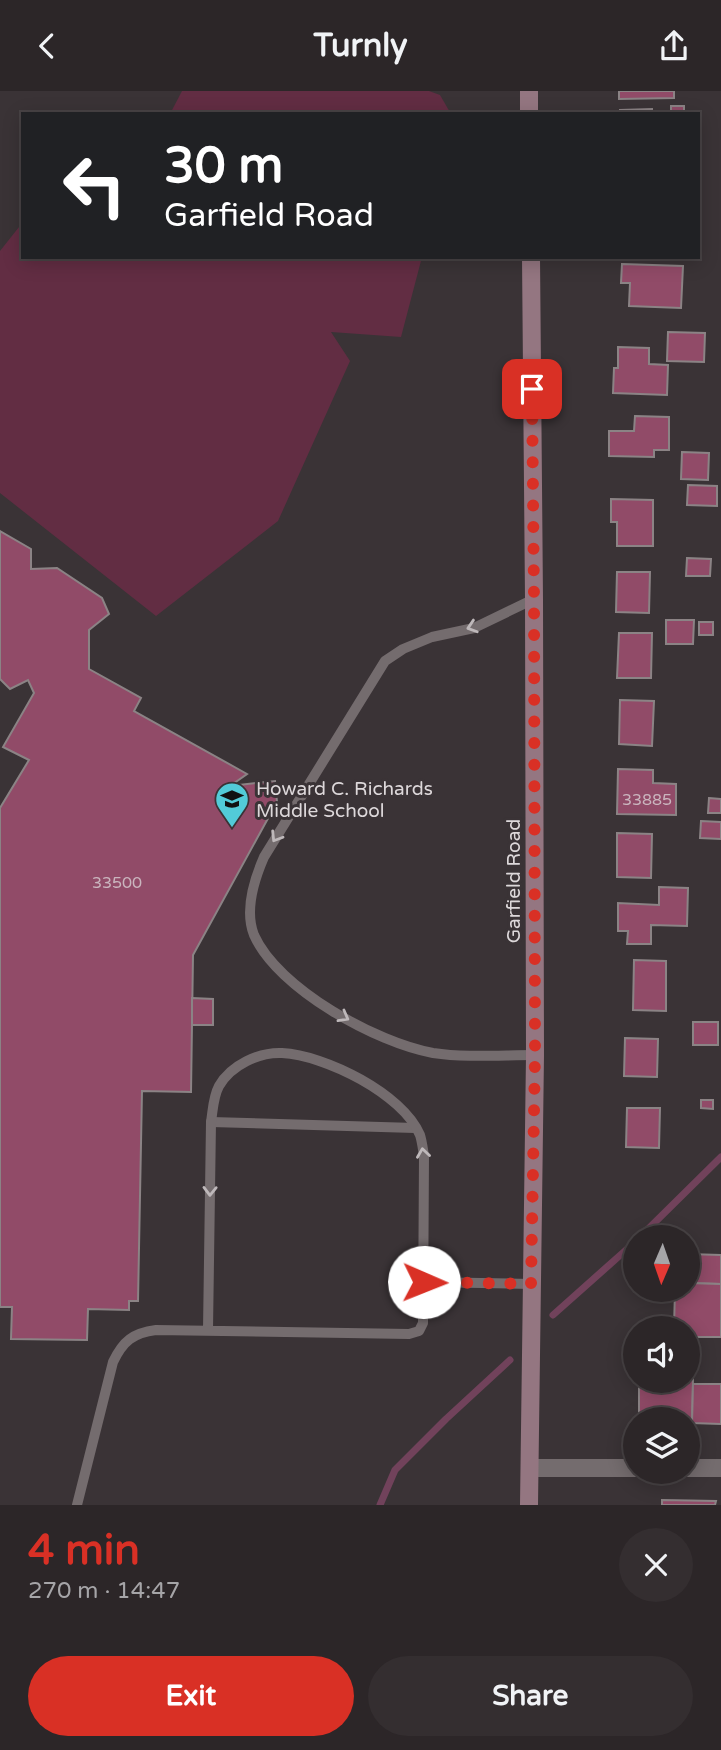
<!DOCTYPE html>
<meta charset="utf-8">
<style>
:root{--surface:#2c2628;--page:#342e30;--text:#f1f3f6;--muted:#a6a5a8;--line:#484345;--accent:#d93025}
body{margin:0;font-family:"Varela Round",sans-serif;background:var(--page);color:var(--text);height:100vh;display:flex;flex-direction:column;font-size:26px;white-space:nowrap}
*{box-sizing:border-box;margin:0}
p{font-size:23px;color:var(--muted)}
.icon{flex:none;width:38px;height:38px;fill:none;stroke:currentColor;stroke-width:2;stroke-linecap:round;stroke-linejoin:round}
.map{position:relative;height:1414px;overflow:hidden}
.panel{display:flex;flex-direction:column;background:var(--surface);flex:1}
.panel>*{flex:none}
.banner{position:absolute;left:21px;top:21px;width:679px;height:147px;border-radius:0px;box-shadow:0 4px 18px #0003,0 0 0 2px var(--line);background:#202124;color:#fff;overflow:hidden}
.needle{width:46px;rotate:182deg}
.buttons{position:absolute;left:623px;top:1134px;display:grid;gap:14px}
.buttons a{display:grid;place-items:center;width:77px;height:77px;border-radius:50%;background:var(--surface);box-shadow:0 4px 18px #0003,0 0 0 2px var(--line);font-size:35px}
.pin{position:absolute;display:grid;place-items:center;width:60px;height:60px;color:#fff;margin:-30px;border-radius:14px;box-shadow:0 4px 10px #0006}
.me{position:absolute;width:77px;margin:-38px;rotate:91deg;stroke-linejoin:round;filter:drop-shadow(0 0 5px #0008)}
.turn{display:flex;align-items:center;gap:24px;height:147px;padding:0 28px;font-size:32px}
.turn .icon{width:91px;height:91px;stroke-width:2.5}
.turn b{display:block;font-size:49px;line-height:60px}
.round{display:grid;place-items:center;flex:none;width:74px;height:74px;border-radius:37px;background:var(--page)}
.head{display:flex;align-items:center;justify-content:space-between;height:119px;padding:0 28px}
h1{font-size:42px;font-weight:700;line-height:52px;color:var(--accent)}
.cta{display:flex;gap:14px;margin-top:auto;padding:14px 28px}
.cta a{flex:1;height:80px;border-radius:42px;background:var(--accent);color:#fff;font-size:28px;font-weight:700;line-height:80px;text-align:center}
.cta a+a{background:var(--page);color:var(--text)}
header{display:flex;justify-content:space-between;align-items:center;height:91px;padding:0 28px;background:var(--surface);font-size:32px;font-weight:700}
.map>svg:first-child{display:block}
</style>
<header><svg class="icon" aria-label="back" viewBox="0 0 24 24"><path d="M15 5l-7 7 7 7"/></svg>Turnly<svg class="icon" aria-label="share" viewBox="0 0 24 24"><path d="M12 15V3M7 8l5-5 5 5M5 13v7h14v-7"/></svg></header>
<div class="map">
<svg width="721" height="1414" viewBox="0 0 721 1414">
<rect width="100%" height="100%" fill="#3a3336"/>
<g fill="#622d43">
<polygon points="182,0 429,0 440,4 451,23 170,23"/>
<polygon points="23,131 23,166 422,166 401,246 331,241 350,270 278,430 156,525 0,402 0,160"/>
</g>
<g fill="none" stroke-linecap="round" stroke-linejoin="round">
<g stroke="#71425b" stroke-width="7">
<polyline points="640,1146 721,1066"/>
<polyline points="553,1224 635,1151"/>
<polyline points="380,1414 395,1379 446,1328 510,1269"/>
</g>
</g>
<g fill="#914b68" stroke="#8b8385" stroke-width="2">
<polygon points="619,0 674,0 674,7 619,8"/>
<rect x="671" y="15" width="13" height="8"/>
<polygon points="652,18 652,23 620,23 620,19"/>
<polygon points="622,173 683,175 681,217 629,215 630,192 621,192"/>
<polygon points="668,241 705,242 704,271 667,270"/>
<polygon points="618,256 649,257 649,273 668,274 667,304 613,302 614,277 618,277"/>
<polygon points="635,325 669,326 669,359 654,359 654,366 609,365 609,340 634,340"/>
<polygon points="682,361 709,362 708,389 681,388"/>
<polygon points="688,394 717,395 717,415 687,414"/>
<polygon points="611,408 653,409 653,455 617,455 617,431 611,431"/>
<polygon points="0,440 31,458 31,478 57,477 102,507 109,523 89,539 89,578 141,607 134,620 247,683 230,695 275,690 277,711 193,864 191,1001 142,1000 138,1210 129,1210 129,1219 88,1218 87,1249 11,1248 12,1216 0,1216 0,717 29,669 3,656 34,602 28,589 10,598 0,588"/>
<polygon points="687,467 711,468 710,485 686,485"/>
<polygon points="617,481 650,481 649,522 616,521"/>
<polygon points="666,529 694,529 693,553 666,553"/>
<rect x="699" y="531" width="14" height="13"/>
<polygon points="619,542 652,542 651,587 617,587"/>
<polygon points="620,609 654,610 652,655 619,653"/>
<polygon points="618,678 653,679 653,692 676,693 676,724 617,723"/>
<polygon points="709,707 721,708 721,722 708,722"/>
<polygon points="701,730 721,731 721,748 700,747"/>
<polygon points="617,742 652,743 651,787 617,786"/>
<polygon points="659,796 688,797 687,835 651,834 651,853 627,853 628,840 618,840 618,812 659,814"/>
<polygon points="634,869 666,870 666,920 633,919"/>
<polygon points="192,907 213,908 213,934 192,934"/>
<rect x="693" y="931" width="25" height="23"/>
<polygon points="625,947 658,948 657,986 624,985"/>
<polygon points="701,1009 713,1009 713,1018 701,1017"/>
<polygon points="627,1017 660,1017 659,1057 626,1056"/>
<polygon points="688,1163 721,1164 721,1193 688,1192"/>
<polygon points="688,1192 721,1193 721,1246 688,1246 688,1237 674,1237 675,1199 688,1199"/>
<polygon points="688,1286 693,1286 692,1340 688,1340 688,1328 639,1328 639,1290 688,1290"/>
<polygon points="693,1293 721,1293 721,1333 692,1332"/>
<polygon points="662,1409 716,1410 715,1414 662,1414"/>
</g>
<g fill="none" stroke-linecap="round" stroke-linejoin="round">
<g stroke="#746c6e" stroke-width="10">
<path d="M534 508 474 537 432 546 403 558 385 570 264 766C254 789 244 819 254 844 278 898 377 952 433 962 466 967 501 964 535 964"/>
<polyline points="211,1031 415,1037"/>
<polyline points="424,1191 531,1193"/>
<path d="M77 1414 113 1271C123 1250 133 1242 156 1239L409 1243 419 1240 423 1232 424 1065C423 1059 422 1050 420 1044 403 1003 325 964 282 962 259 961 231 974 219 995 213 1006 213 1019 211 1031L208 1239"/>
</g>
<g stroke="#746c6e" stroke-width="18">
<polyline points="530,1377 635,1377"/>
<polyline points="688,1377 721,1377"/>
</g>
<g stroke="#947681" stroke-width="18">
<polyline points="529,0 529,23"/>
<polyline points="529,1414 535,964 534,508 531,166"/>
</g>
</g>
<defs><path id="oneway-chevron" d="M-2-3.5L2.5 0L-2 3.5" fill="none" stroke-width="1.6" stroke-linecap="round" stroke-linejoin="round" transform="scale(1.75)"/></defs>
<g stroke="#beb8ba">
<use href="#oneway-chevron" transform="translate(472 536) rotate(162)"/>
<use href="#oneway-chevron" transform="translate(276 746) rotate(122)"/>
<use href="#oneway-chevron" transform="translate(344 926) rotate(29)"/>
<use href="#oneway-chevron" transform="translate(423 1062) rotate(-98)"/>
<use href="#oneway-chevron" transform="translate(210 1100) rotate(91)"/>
</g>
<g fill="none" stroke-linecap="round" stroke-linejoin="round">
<polyline stroke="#d93025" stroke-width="12" stroke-dasharray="0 21.6" points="424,1191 531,1193 535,964 534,508 532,298"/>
</g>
<defs>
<g id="school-pin" transform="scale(1.75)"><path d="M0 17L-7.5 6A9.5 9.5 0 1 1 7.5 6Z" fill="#52cbd8" stroke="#3a3336"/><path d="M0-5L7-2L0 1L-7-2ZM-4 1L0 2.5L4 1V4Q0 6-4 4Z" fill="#111"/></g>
</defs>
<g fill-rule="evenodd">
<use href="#school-pin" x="232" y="708"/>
</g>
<g text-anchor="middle" stroke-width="6" stroke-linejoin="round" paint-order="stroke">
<g font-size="16" fill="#cab5be">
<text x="647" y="714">33885</text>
<text x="117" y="797">33500</text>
</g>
<g font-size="19" fill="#ddd8da" stroke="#3a3336" text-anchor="start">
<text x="256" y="704">Howard C. Richards<tspan x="256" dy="22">Middle School</tspan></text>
</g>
<g font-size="19" fill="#ddd8da" stroke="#3a3336">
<text transform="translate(513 790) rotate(-90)" y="7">Garfield Road</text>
</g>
</g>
</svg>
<div class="buttons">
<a><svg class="needle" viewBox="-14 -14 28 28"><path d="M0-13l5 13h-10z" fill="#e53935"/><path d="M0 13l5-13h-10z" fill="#a6a5a8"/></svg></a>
<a><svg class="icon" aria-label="sound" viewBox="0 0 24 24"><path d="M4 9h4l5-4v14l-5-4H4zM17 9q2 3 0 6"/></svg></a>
<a><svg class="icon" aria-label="layers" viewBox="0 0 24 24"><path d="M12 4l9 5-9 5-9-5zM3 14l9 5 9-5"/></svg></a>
</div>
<div class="pin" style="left:532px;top:298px;background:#d93025"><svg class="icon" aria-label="arrive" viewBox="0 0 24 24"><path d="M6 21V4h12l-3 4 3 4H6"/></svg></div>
<svg class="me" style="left:424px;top:1191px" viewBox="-20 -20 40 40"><circle r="19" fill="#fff"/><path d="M0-13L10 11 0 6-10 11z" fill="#d93025"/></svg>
<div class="banner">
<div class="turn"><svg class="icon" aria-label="left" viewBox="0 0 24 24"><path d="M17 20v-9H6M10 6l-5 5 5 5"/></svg><div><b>30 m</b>Garfield Road</div></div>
</div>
</div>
<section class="panel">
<div class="head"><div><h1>4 min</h1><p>270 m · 14:47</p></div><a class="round"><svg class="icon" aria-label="close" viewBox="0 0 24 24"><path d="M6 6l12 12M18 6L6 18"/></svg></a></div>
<div class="cta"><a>Exit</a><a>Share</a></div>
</section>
